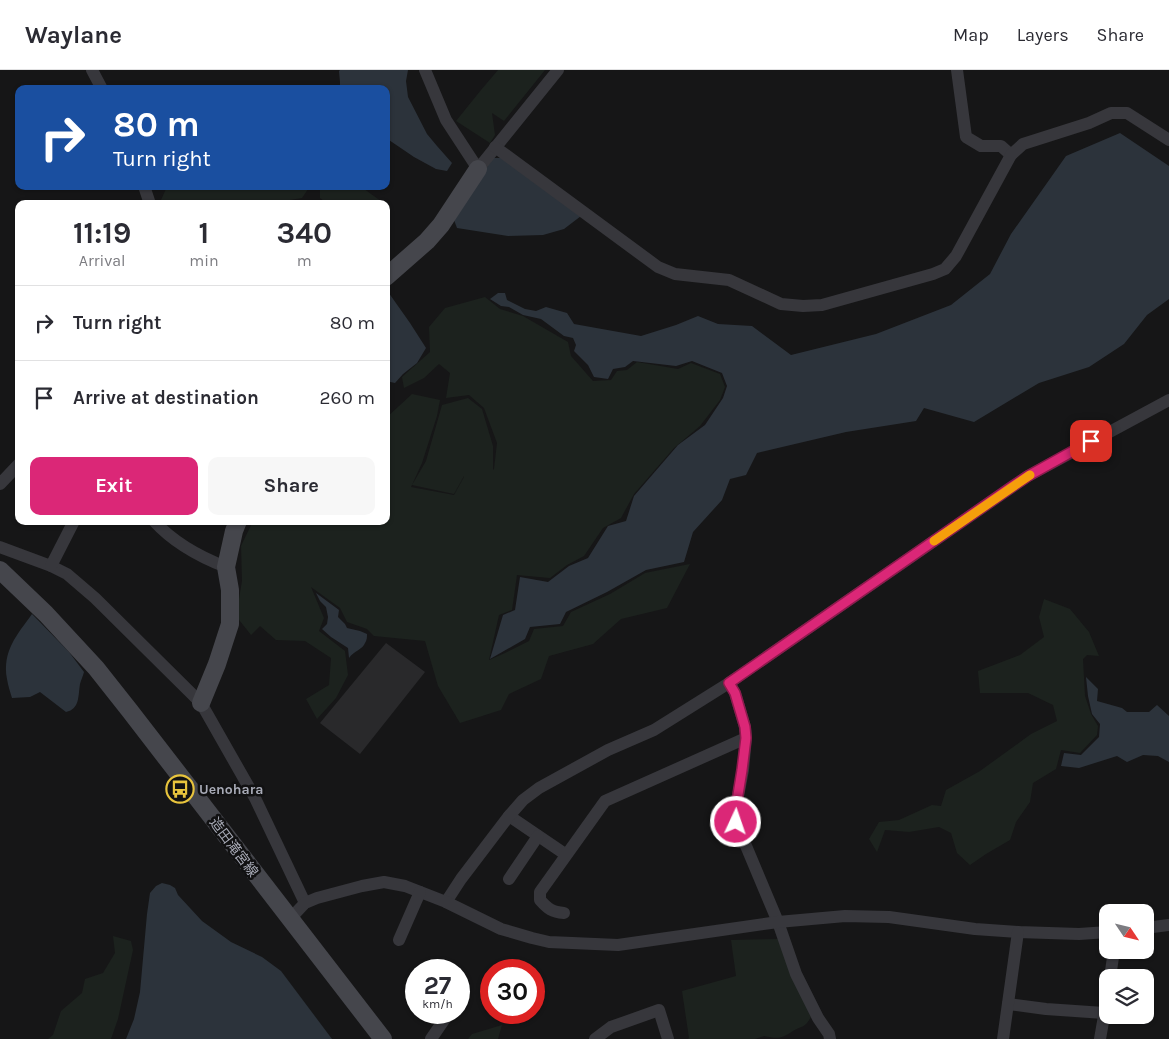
<!DOCTYPE html>
<meta charset="utf-8">
<style>
:root{--surface:#fff;--page:#f7f7f7;--text:#2b2b33;--muted:#7c7c81;--line:#e1e1e2;--accent:#db2777}
body{margin:0;font-family:Karla,"Noto Sans JP",sans-serif;background:var(--page);color:var(--text);height:100vh;display:flex;flex-direction:column;font-size:19px;white-space:nowrap}
*{box-sizing:border-box;margin:0}
p{font-size:16px;color:var(--muted)}
.icon{flex:none;width:28px;height:28px;fill:none;stroke:currentColor;stroke-width:2;stroke-linecap:round;stroke-linejoin:round}
.map{position:relative;flex:1;overflow:hidden}
.panel{position:absolute;left:15px;top:130px;width:375px;height:325px;display:flex;flex-direction:column;background:var(--surface);border-radius:10px;box-shadow:0 1px 4px #0004}
.panel>*{flex:none}
.guide{position:absolute;left:15px;top:15px;width:375px;height:105px;border-radius:10px;box-shadow:0 1px 4px #0004;background:#1a4fa0;color:#fff;overflow:hidden}
.needle{width:32px;rotate:125deg}
.buttons{position:absolute;left:1099px;top:834px;display:grid;gap:10px}
.buttons a{display:grid;place-items:center;width:55px;height:55px;border-radius:10px;background:var(--surface);box-shadow:0 1px 4px #0004;font-size:25px}
.speed{position:absolute;left:405px;top:889px;display:flex;gap:10px;font-size:25px;font-weight:700;text-align:center}
.speed>*{display:grid;place-content:center;width:65px;height:65px;border-radius:50%;background:var(--surface);box-shadow:0 1px 4px #0004;line-height:1}
.speed small{font-size:12px;font-weight:400}
.speed .limit{border:8px solid #d22;background:#fff;color:#111}
.pin{position:absolute;display:grid;place-items:center;width:42px;height:42px;color:#fff;margin:-21px;border-radius:10px;box-shadow:0 2px 8px #0006}
.me{position:absolute;width:55px;margin:-28px;rotate:3deg;stroke-linejoin:round;filter:drop-shadow(0 0 4px #0008)}
.turn{display:flex;align-items:center;gap:18px;height:105px;padding:0 15px;font-size:22px}
.turn .icon{width:65px;height:65px;stroke-width:2.5}
.turn b{display:block;font-size:35px;line-height:42px}
.eta{display:flex;justify-content:space-evenly;align-items:center;height:85px;text-align:center}
.eta b{font-size:30px;font-weight:700;line-height:35px}
.action{display:flex;gap:10px;margin-top:auto;padding:10px 15px}
.action a{flex:1;height:58px;border-radius:10px;background:var(--accent);color:#fff;font-size:20px;font-weight:700;line-height:58px;text-align:center}
.action a+a{background:var(--page);color:var(--text)}
ul{padding:0;list-style:none}
li{display:flex;align-items:center;gap:15px;height:75px;padding:0 15px;border-top:1px solid var(--line)}
li div{flex:1}
li b{display:block;font-size:19px}
li em{font-style:normal}
header{display:flex;align-items:center;gap:30px;box-sizing:border-box;height:70px;padding:0 25px;background:var(--surface);border-bottom:1px solid var(--line)}
header strong{font-size:24px}
nav{display:flex;gap:28px;margin-inline-start:auto;font-size:18px}
.map>svg:first-child{display:block}
</style>
<header>
<strong>Waylane</strong>
<nav><a>Map</a><a>Layers</a><a>Share</a></nav>
</header>
<div class="map">
<svg width="1169" height="969" viewBox="0 0 1169 969">
<rect width="100%" height="100%" fill="#161617"/>
<g fill="#1c221e">
<polygon points="498,0 545,0 504,51 492,43 495,65 490,73 456,51 481,20"/>
<polygon points="169,116 310,116 302,128 284,131 283,134 163,134 161,130 166,119"/>
<polygon points="315,116 364,116 364,119 385,134 328,134 320,128 320,117"/>
<polygon points="485,227 500,239 523,246 568,272 571,286 593,311 611,310 617,301 627,300 637,292 678,299 691,293 720,304 725,317 720,330 700,356 674,378 634,424 621,448 603,458 584,486 567,495 550,508 517,505 512,540 499,545 489,590 505,583 529,571 534,559 563,556 571,542 610,524 645,503 690,494 667,538 621,549 593,574 549,586 541,609 509,624 501,640 460,653 438,616 425,571 374,566 367,559 347,552 340,538 311,517 324,548 319,561 345,581 348,605 336,628 317,649 306,629 329,615 331,588 305,571 276,570 260,556 251,565 236,546 242,511 241,476 253,451 386,451 386,348 412,324 440,330 437,346 422,393 411,417 454,425 464,407 464,406 454,424 412,415 426,391 442,335 468,328 482,339 493,376 493,400 494,399 497,373 484,338 469,325 446,328 450,303 439,294 424,308 404,318 402,307 430,282 429,257 445,238"/>
<polygon points="1044,529 1070,539 1089,562 1099,586 1087,585 1083,589 1085,626 1091,644 1098,656 1097,665 1080,683 1061,680 1056,699 1033,713 1030,732 1016,752 1010,770 986,784 970,795 957,783 951,763 939,757 909,762 885,760 877,782 869,769 879,752 899,750 932,735 941,736 946,720 980,701 1031,664 1057,651 1053,635 1028,623 980,623 978,601 1020,585 1044,567 1039,547"/>
<polygon points="113,866 131,871 133,880 118,949 111,969 48,969 53,965 61,941 82,923 85,909 103,903 115,883"/>
<path d="M778 869 811 947C804 959 803 955 793 961 781 969 778 969 764 966L755 969H688L689 968 682 921 736 906 731 870Z"/>
<polygon points="502,955 498,969 468,969 472,964"/>
</g>
<g fill="#2c333b">
<polygon points="340,0 408,0 406,11 408,27 427,64 437,76 452,93 447,101 436,99 414,87 386,68 386,19 340,19 340,12 339,1"/>
<polygon points="1120,63 1169,96 1169,229 1147,245 1124,274 1089,297 1039,313 974,352 924,338 916,351 846,362 757,383 746,405 730,409 722,430 693,462 684,492 646,500 607,522 566,542 560,554 530,557 525,569 490,589 503,545 515,540 520,507 548,512 569,496 588,488 608,456 626,451 634,426 678,375 705,355 723,328 727,316 722,303 692,291 676,296 633,291 625,297 613,299 608,309 594,307 588,295 574,281 576,275 573,268 564,266 541,249 523,245 509,237 501,236 490,229 498,223 505,223 507,230 525,239 536,241 546,237 567,243 574,254 641,266 676,255 698,246 718,254 752,256 791,285 876,264 951,235 990,204 1011,164 1066,86"/>
<path d="M493 88H503L581 146 564 159 543 165 508 166 457 158 454 150C469 130 479 108 493 88Z"/>
<polygon points="386,219 410,253 426,278 417,293 403,304 395,313 386,311"/>
<path d="M316 523 339 540 338 547 345 554 347 558 360 561 367 564C367 567 367 570 365 573 363 579 354 581 349 588L348 578 331 567 322 559 327 554 328 547 326 537 320 531Z"/>
<path d="M32 544 69 582 84 602C83 606 81 610 80 614 78 626 80 639 66 642L40 622 30 627 12 628C10 622 8 615 7 609 2 581 17 565 32 544Z"/>
<polygon points="1086,607 1098,619 1097,631 1122,638 1127,642 1149,642 1157,635 1169,646 1169,692 1158,686 1143,685 1127,692 1117,686 1079,698 1061,696 1064,683 1081,685 1099,667 1100,654 1092,644 1088,626"/>
<polygon points="162,813 170,815 175,818 178,825 202,851 231,872 262,887 281,901 332,969 126,969 134,949 140,922 147,844 150,823 156,816"/>
</g>
<polygon fill="#29292b" points="386,573 425,602 360,684 320,653"/>
<g fill="none" stroke-linecap="round" stroke-linejoin="round">
<g stroke="#37373c" stroke-width="12">
<polyline points="92,0 102,19"/>
<polyline points="425,0 446,50 478,99 558,0"/>
<polyline points="957,0 966,67 981,76 1001,76 1011,85"/>
<polyline points="495,77 658,197 675,204 729,210 781,234 803,236 822,235 933,204 945,199 956,186 1011,85 1023,74 1089,53 1111,43 1127,43 1169,70"/>
<polyline points="144,116 150,134"/>
<polyline points="0,414 19,394"/>
<path d="M154 451C173 472 200 487 226 497"/>
<polyline points="0,477 51,496 67,504 95,528 201,633 255,728 305,833"/>
<polyline points="51,496 74,451"/>
<polyline points="729,613 735,623 745,657 746,668 743,700 736,737 736,752 778,852 796,904 818,948 829,964 830,969"/>
<polyline points="509,746 562,782"/>
<polyline points="509,809 538,766"/>
<polyline points="446,832 461,809 509,746 523,730 539,718 608,680 654,660 729,613 1028,406 1169,330"/>
<path d="M564 843C552 842 548 839 540 830V822L605 731 746 668"/>
<polyline points="290,849 305,833 317,828 362,816 384,812 405,816 446,832 501,859 532,868 549,872 618,875 778,852 845,846 889,847 975,859 1018,862 1079,864 1108,862"/>
<polyline points="1145,858 1169,855"/>
<polyline points="399,870 420,822"/>
<polyline points="1110,908 1114,880"/>
<polyline points="1008,934 1046,939 1104,943"/>
<polyline points="431,969 446,947"/>
<polyline points="595,969 611,957 659,940 668,969"/>
<polyline points="1003,969 1018,862"/>
<polyline points="1100,969 1108,923"/>
</g>
<g stroke="#45464c" stroke-width="18">
<polyline points="386,207 427,171 441,155 478,99"/>
<polyline points="0,500 46,544 96,598 130,641 383,969"/>
<polyline points="201,633 217,594 230,554 230,520 226,497 234,461 238,451"/>
</g>
</g>
<g fill="none" stroke-linecap="round" stroke-linejoin="round">
<g stroke="#8e194d" stroke-width="12">
<polyline id="route" points="736,752 736,737 742,700 746,668 745,657 735,623 729,613 1013,416 1028,406 1091,371"/>
</g>
<use href="#route" stroke="#db2777" stroke-width="9"/>
<polyline stroke="#f59e0b" stroke-width="9" points="934,471 1030,405"/>
</g>
<defs>
<g id="bus-ring" transform="scale(1.4375)"><circle r="9.5" fill="#111112" stroke="#e8c43d" stroke-width="1.5"/><path d="M-5-6H5V4H4V6H2V4H-2V6H-4V4H-5ZM-3.5-4V0h7V-4ZM-3.5 1.2v1.5H-2V1.2ZM2 1.2v1.5H3.5V1.2Z" fill="#e8c43d"/></g>
</defs>
<g fill-rule="evenodd">
<use href="#bus-ring" x="180" y="719"/>
</g>
<g text-anchor="middle" stroke-width="5" stroke-linejoin="round" paint-order="stroke">
<g font-size="14" font-weight="bold" fill="#a8abb7" stroke="#111112" text-anchor="start">
<text x="199" y="724">Uenohara</text>
</g>
<g font-size="14" fill="#a8abb7" stroke="#111112">
<text transform="translate(234 777) rotate(53)" y="5">造田滝宮線</text>
</g>
</g>
</svg>
<div class="buttons">
<a><svg class="needle" viewBox="-14 -14 28 28"><path d="M0-13l5 13h-10z" fill="#e53935"/><path d="M0 13l5-13h-10z" fill="#7c7c81"/></svg></a>
<a><svg class="icon" aria-label="layers" viewBox="0 0 24 24"><path d="M12 4l9 5-9 5-9-5zM3 14l9 5 9-5"/></svg></a>
</div>
<div class="speed"><div>27<small>km/h</small></div><div class="limit">30</div></div>
<div class="pin" style="left:1091px;top:371px;background:#d93025"><svg class="icon" aria-label="arrive" viewBox="0 0 24 24"><path d="M6 21V4h12l-3 4 3 4H6"/></svg></div>
<svg class="me" style="left:736px;top:752px" viewBox="-20 -20 40 40"><circle r="17" fill="#db2777" stroke="#fff" stroke-width="3"/><path d="M0-11L8 9 0 5-8 9z" fill="#fff"/></svg>
<div class="guide">
<div class="turn"><svg class="icon" aria-label="right" viewBox="0 0 24 24"><path d="M7 20v-9h11M14 6l5 5-5 5"/></svg><div><b>80 m</b>Turn right</div></div>
</div>
<section class="panel">
<div class="eta">
<div><b>11:19</b><p>Arrival</p></div>
<div><b>1</b><p>min</p></div>
<div><b>340</b><p>m</p></div>
</div>
<ul>
<li><svg class="icon" aria-label="right" viewBox="0 0 24 24"><path d="M7 20v-9h11M14 6l5 5-5 5"/></svg><div><b>Turn right</b></div><em>80 m</em></li>
<li><svg class="icon" aria-label="arrive" viewBox="0 0 24 24"><path d="M6 21V4h12l-3 4 3 4H6"/></svg><div><b>Arrive at destination</b></div><em>260 m</em></li>
</ul>
<div class="action"><a>Exit</a><a>Share</a></div>
</section>
</div>
